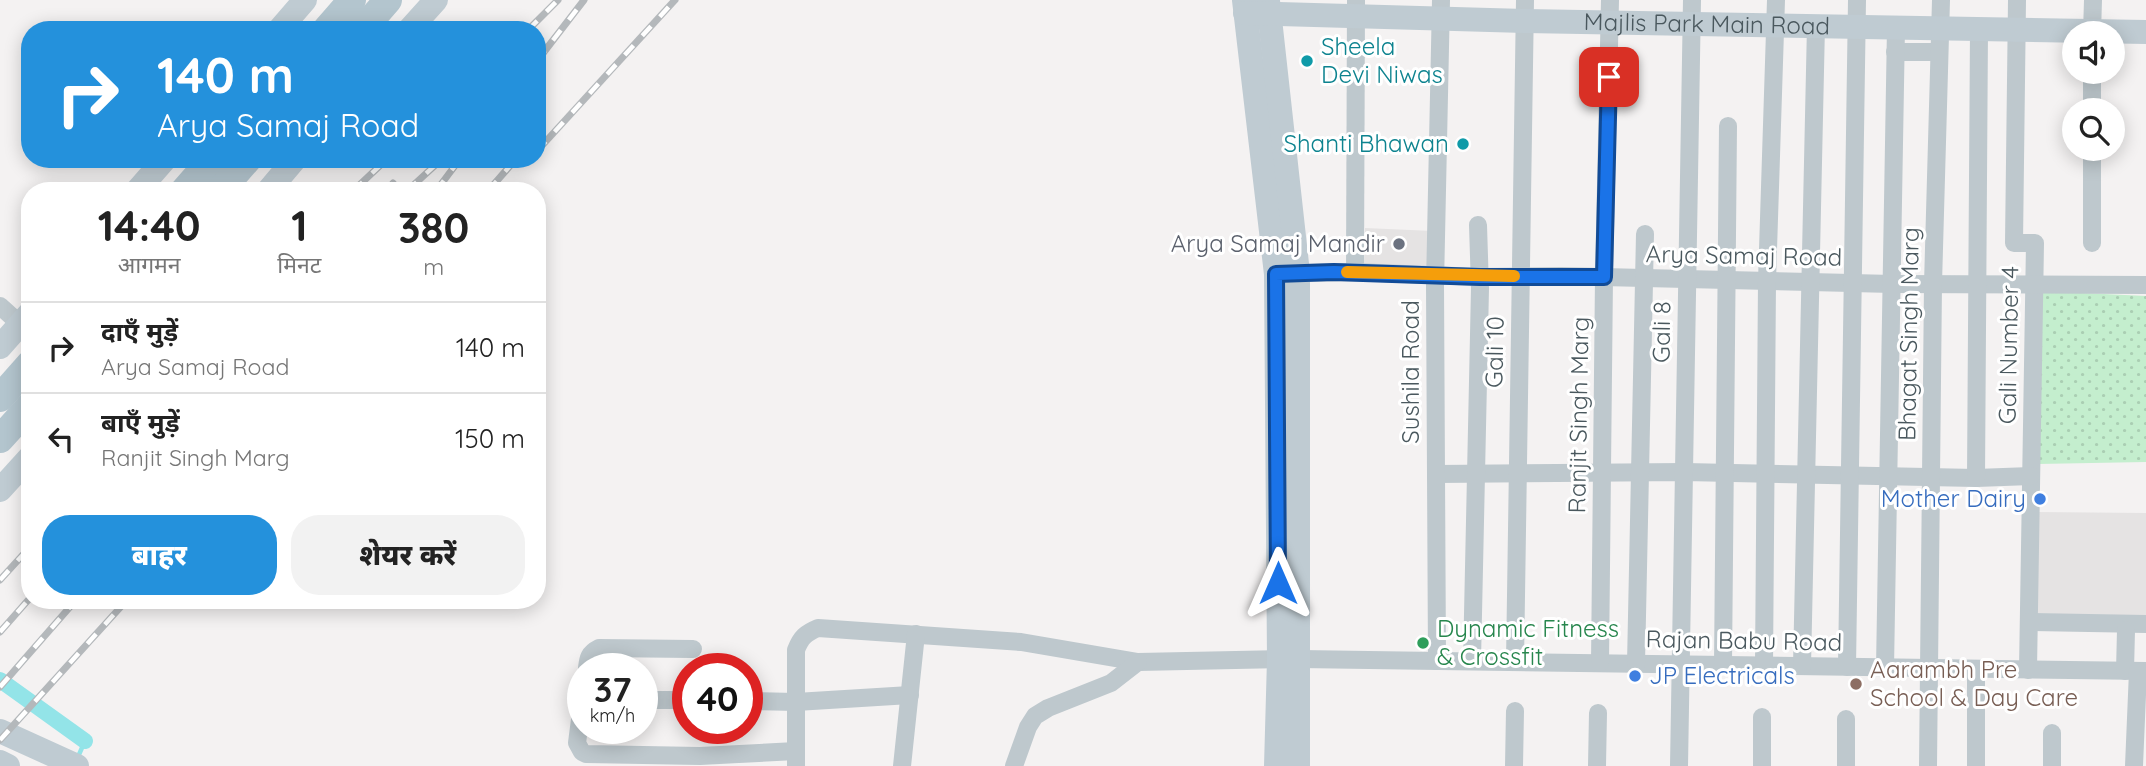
<!DOCTYPE html>
<html lang="hi">
<meta charset="utf-8">
<style>
:root{--surface:#fff;--page:#f2f2f2;--text:#222;--muted:#767676;--line:#e0e0e0;--accent:#2491dc}
body{margin:0;font-family:Quicksand,"Noto Sans Devanagari",sans-serif;background:var(--page);color:var(--text);height:100vh;display:flex;flex-direction:column;font-size:26px;white-space:nowrap}
*{box-sizing:border-box;margin:0}
p{font-size:23px;color:var(--muted)}
.icon{flex:none;width:38px;height:38px;fill:none;stroke:currentColor;stroke-width:2;stroke-linecap:round;stroke-linejoin:round}
.map{position:relative;flex:1;overflow:hidden}
.side{position:absolute;left:21px;top:182px;width:525px;height:427px;display:flex;flex-direction:column;background:var(--surface);border-radius:28px;box-shadow:0 4px 18px #0003}
.side>*{flex:none}
.guide{position:absolute;left:21px;top:21px;width:525px;height:147px;border-radius:28px;box-shadow:0 4px 18px #0003;background:#2491dc;color:#fff;overflow:hidden}
.fabs{position:absolute;left:2062px;top:21px;display:grid;gap:14px}
.fabs a{display:grid;place-items:center;width:63px;height:63px;border-radius:50%;background:var(--surface);box-shadow:0 4px 18px #0003;font-size:35px}
.speed{position:absolute;left:567px;top:653px;display:flex;gap:14px;font-size:35px;font-weight:700;text-align:center}
.speed>*{display:grid;place-content:center;width:91px;height:91px;border-radius:50%;background:var(--surface);box-shadow:0 4px 18px #0003;line-height:1}
.speed small{font-size:18px;font-weight:400}
.speed .limit{border:10px solid #d22;background:#fff;color:#111}
.pin{position:absolute;display:grid;place-items:center;width:60px;height:60px;color:#fff;margin:-30px;border-radius:14px;box-shadow:0 4px 10px #0006}
.me{position:absolute;width:77px;margin:-38px;rotate:0deg;stroke-linejoin:round;filter:drop-shadow(0 0 5px #0008)}
.turn{display:flex;align-items:center;gap:24px;height:147px;padding:0 21px;font-size:32px}
.turn .icon{width:91px;height:91px;stroke-width:2.5}
.turn b{display:block;font-size:49px;line-height:60px}
.eta{display:flex;justify-content:space-evenly;align-items:center;height:119px;text-align:center}
.eta b{font-size:42px;font-weight:800;line-height:49px}
.primary-button{display:flex;gap:14px;margin-top:auto;padding:14px 21px}
.primary-button a{flex:1;height:80px;border-radius:28px;background:var(--accent);color:#fff;font-size:28px;font-weight:800;line-height:80px;text-align:center}
.primary-button a+a{background:var(--page);color:var(--text)}
ul{padding:0;list-style:none}
li{display:flex;align-items:center;gap:21px;height:91px;padding:0 21px;border-top:2px solid var(--line)}
li div{flex:1}
li b{display:block;font-size:26px}
li em{font-style:normal}
.map>svg:first-child{display:block}
</style>
<div class="map">
<svg width="2146" height="766" viewBox="0 0 2146 766">
<defs>
<pattern id="park-dots" width="8" height="8" patternUnits="userSpaceOnUse" patternTransform="scale(1.75)"><rect width="8" height="8" fill="#c4eece"/><path d="M2 2h.1M6 6h.1" fill="none" stroke="#aaceb3" stroke-width="1.8" stroke-linecap="round"/></pattern>
</defs>
<rect width="100%" height="100%" fill="#f4f2f2"/>
<g fill="#e5e3e3">
<polygon points="1365,228 1433,231 1431,268 1364,267"/>
<polygon points="2037,512 2146,513 2146,619 2036,617"/>
</g>
<polygon fill="url(#park-dots)" points="2040,291 2146,296 2146,462 2038,464"/>
<g fill="none" stroke-linecap="round" stroke-linejoin="round">
<polyline stroke="#93e4e8" stroke-width="4.5" points="77,759 85,741"/>
<polyline stroke="#93e4e8" stroke-width="16" points="0,680 85,741"/>
<g stroke="#bec8cd" stroke-width="18">
<polyline points="2017,0 2014,243 2035,243 2028,670"/>
<polyline points="2092,33 2093,0"/>
<polyline points="1895,52 1939,52"/>
<polyline points="2092,110 2092,72"/>
<polyline points="2092,243 2092,149"/>
<polyline points="1355,272 1356,0"/>
<polyline points="1298,273 1355,272 1480,277 1561,276 1893,284 2146,285"/>
<polyline points="0,306 20,324"/>
<polyline points="1436,474 1685,472 1976,478 2031,476"/>
<polyline points="1976,478 1979,29"/>
<polyline points="2029,622 2146,624"/>
<polyline points="1299,659 2146,671"/>
<polyline points="1437,661 1435,285 1441,0"/>
<polyline points="1472,661 1480,288 1478,225"/>
<polyline points="1515,662 1525,0"/>
<polyline points="1600,663 1604,277 1610,0"/>
<polyline points="1636,664 1645,234"/>
<polyline points="1723,665 1728,126"/>
<polyline points="1764,666 1767,281 1776,0"/>
<polyline points="1802,666 1816,25"/>
<polyline points="1847,667 1857,0"/>
<path d="M587 668C588 658 589 653 599 648L693 649"/>
<polyline points="1885,668 1896,27"/>
<polyline points="2125,671 2126,630"/>
<polyline points="583,696 577,743 582,752 586,754 700,756 796,751"/>
<polyline points="642,700 688,700"/>
<polyline points="747,701 796,702 910,695"/>
<polyline points="2052,733 2052,766"/>
<path d="M796 766V650C801 637 806 633 818 628L1021 642 1138 662 1279 659"/>
<polyline points="902,766 916,634"/>
<polyline points="1014,766 1028,727 1035,716 1048,708 1111,683 1138,662"/>
<polyline points="1514,766 1515,711"/>
<polyline points="1597,766 1598,713"/>
<polyline points="1679,766 1692,0"/>
<polyline points="1762,766 1762,717"/>
<polyline points="1846,766 1846,719"/>
<polyline points="1928,766 1933,284 1941,0"/>
<polyline points="1976,766 1976,669"/>
<polyline points="2134,766 2138,671"/>
</g>
<g stroke="#bfcbd2" stroke-width="24">
<polyline points="1244,0 1276,274 1279,659 1276,766"/>
<polyline points="1268,1 1298,273 1298,766"/>
<path id="s1" d="M1245 13 1525 21 2146 32"/>
<polyline points="279,30 305,0"/>
<polyline points="409,30 436,0"/>
<polyline points="137,191 165,159"/>
<polyline points="268,191 295,159"/>
<polyline points="0,347 30,313"/>
<polyline points="0,490 30,457"/>
<polyline points="0,731 77,766"/>
<polyline points="0,762 8,766"/>
</g>
<g stroke="#b3c5ce" stroke-width="28">
<polyline points="326,30 352,0"/>
<polyline points="362,30 388,0"/>
<polyline points="184,191 212,159"/>
<polyline points="220,191 248,159"/>
<polyline points="0,398 30,364"/>
<polyline points="0,439 30,406"/>
</g>
<g stroke="#b4b8bb" stroke-width="7">
<g id="rail">
<polyline points="528,30 558,0"/>
<polyline points="537,61 584,0"/>
<polyline points="537,151 675,0"/>
<polyline points="353,191 387,159"/>
<polyline points="387,191 393,183"/>
<polyline points="407,191 442,159"/>
<polyline points="436,191 460,159"/>
<polyline points="488,191 516,159"/>
<polyline points="0,580 30,547"/>
<polyline points="0,632 30,598"/>
<polyline points="0,687 76,600"/>
<polyline points="0,740 127,600"/>
</g>
</g>
<use href="#rail" stroke="#fff" stroke-width="4.5" stroke-dasharray="13" stroke-linecap="butt"/>
</g>
<g fill="none" stroke-linecap="round" stroke-linejoin="round">
<g stroke="#114b97" stroke-width="18">
<polyline id="route" points="1278,583 1276,274 1334,272 1480,277 1604,277 1609,77"/>
</g>
<use href="#route" stroke="#1a73e8" stroke-width="12"/>
<polyline stroke="#f59e0b" stroke-width="12" points="1347,272 1514,276"/>
</g>
<g fill="#0f9aa8" stroke="#fff" stroke-width="2.5">
<circle cx="1307" cy="61" r="7"/>
<circle cx="1463" cy="144" r="7"/>
</g>
<circle fill="#6b7280" stroke="#fff" stroke-width="2.5" cx="1399" cy="244" r="7"/>
<g fill="#3f7fe0" stroke="#fff" stroke-width="2.5">
<circle cx="2040" cy="499" r="7"/>
<circle cx="1635" cy="676" r="7"/>
</g>
<circle fill="#2e9e5b" stroke="#fff" stroke-width="2.5" cx="1423" cy="643" r="7"/>
<circle fill="#8d6e63" stroke="#fff" stroke-width="2.5" cx="1856" cy="684" r="7"/>
<g text-anchor="middle" stroke-width="6" stroke-linejoin="round" paint-order="stroke">
<g font-size="24" fill="#4a585e" stroke="#fff">
<text dy="8" stroke="none"><textPath href="#s1" startOffset="462">Majlis Park Main Road</textPath></text>
<text transform="translate(1744 256) rotate(1)" y="8">Arya Samaj Road</text>
<text transform="translate(1662 332) rotate(-89)" y="8">Gali 8</text>
<text transform="translate(1909 334) rotate(-89)" y="8">Bhagat Singh Marg</text>
<text transform="translate(2009 345) rotate(-89)" y="8">Gali Number 4</text>
<text transform="translate(1495 352) rotate(-89)" y="8">Gali 10</text>
<text transform="translate(1411 372) rotate(-90)" y="8">Sushila Road</text>
<text transform="translate(1579 415) rotate(-89)" y="8">Ranjit Singh Marg</text>
<text transform="translate(1744 641) rotate(1)" y="8">Rajan Babu Road</text>
</g>
<g font-size="24" fill="#0d838f" stroke="#fff" text-anchor="start">
<text x="1321" y="55">Sheela<tspan x="1321" dy="28">Devi Niwas</tspan></text>
<text x="1449" y="152" text-anchor="end">Shanti Bhawan</text>
</g>
<g font-size="24" fill="#5b616d" stroke="#fff" text-anchor="end">
<text x="1385" y="252">Arya Samaj Mandir</text>
</g>
<g font-size="24" fill="#366cbe" stroke="#fff" text-anchor="end">
<text x="2026" y="507">Mother Dairy</text>
<text x="1649" y="684" text-anchor="start">JP Electricals</text>
</g>
<g font-size="24" fill="#27864d" stroke="#fff" text-anchor="start">
<text x="1437" y="637">Dynamic Fitness<tspan x="1437" dy="28">&amp; Crossfit</tspan></text>
</g>
<g font-size="24" fill="#785e54" stroke="#fff" text-anchor="start">
<text x="1870" y="678">Aarambh Pre<tspan x="1870" dy="28">School &amp; Day Care</tspan></text>
</g>
</g>
</svg>
<div class="fabs">
<a><svg class="icon" aria-label="sound" viewBox="0 0 24 24"><path d="M4 9h4l5-4v14l-5-4H4zM17 9q2 3 0 6"/></svg></a>
<a><svg class="icon" aria-label="search" viewBox="0 0 24 24"><circle cx="10" cy="10" r="6"/><path d="M15 15l6 6"/></svg></a>
</div>
<div class="speed"><div>37<small>km/h</small></div><div class="limit">40</div></div>
<div class="pin" style="left:1609px;top:77px;background:#d93025"><svg class="icon" aria-label="arrive" viewBox="0 0 24 24"><path d="M6 21V4h12l-3 4 3 4H6"/></svg></div>
<svg class="me" style="left:1278px;top:583px" viewBox="-20 -20 40 40"><path d="M0-17L14 15 0 8-14 15z" fill="#1a73e8" stroke="#fff" stroke-width="4"/></svg>
<div class="guide">
<div class="turn"><svg class="icon" aria-label="right" viewBox="0 0 24 24"><path d="M7 20v-9h11M14 6l5 5-5 5"/></svg><div><b>140 m</b>Arya Samaj Road</div></div>
</div>
<section class="side">
<div class="eta">
<div><b>14:40</b><p>आगमन</p></div>
<div><b>1</b><p>मिनट</p></div>
<div><b>380</b><p>m</p></div>
</div>
<ul>
<li><svg class="icon" aria-label="right" viewBox="0 0 24 24"><path d="M7 20v-9h11M14 6l5 5-5 5"/></svg><div><b>दाएँ मुड़ें</b><p>Arya Samaj Road</p></div><em>140 m</em></li>
<li><svg class="icon" aria-label="left" viewBox="0 0 24 24"><path d="M17 20v-9H6M10 6l-5 5 5 5"/></svg><div><b>बाएँ मुड़ें</b><p>Ranjit Singh Marg</p></div><em>150 m</em></li>
</ul>
<div class="primary-button"><a>बाहर</a><a>शेयर करें</a></div>
</section>
</div>
